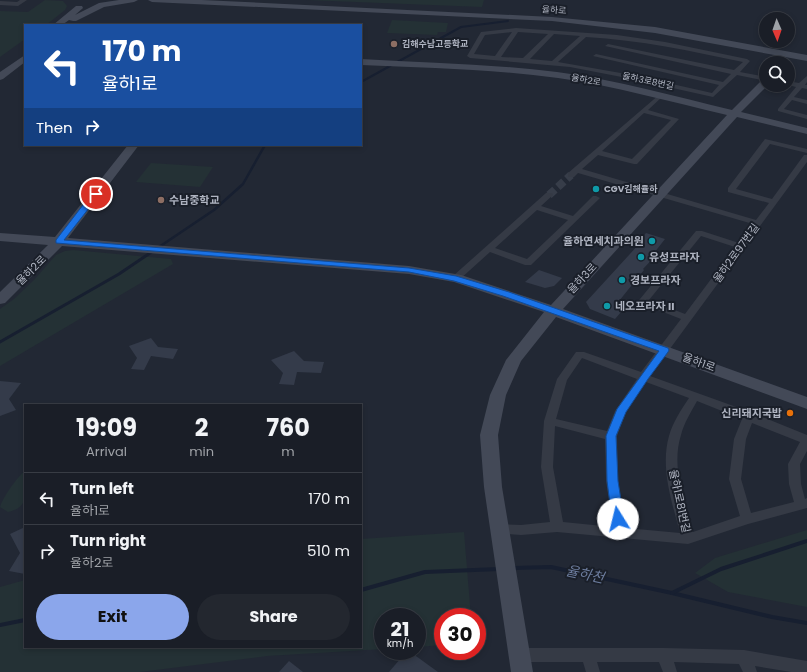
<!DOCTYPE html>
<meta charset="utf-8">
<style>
:root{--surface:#1a1e27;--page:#23272f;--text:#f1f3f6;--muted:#9fa2a7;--line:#383c44;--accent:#8ba6eb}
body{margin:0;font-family:Poppins,"Noto Sans KR",sans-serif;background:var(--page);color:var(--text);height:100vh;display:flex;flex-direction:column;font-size:15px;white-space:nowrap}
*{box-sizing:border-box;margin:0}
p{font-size:13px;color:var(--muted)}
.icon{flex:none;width:22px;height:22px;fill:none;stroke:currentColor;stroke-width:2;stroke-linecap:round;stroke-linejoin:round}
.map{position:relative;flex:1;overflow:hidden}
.drawer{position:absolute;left:24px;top:404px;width:338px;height:244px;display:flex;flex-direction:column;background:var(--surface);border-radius:0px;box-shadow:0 2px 6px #0003,0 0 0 1px var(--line)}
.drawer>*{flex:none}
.hud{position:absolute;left:24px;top:24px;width:338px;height:122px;border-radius:0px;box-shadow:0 2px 6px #0003,0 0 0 1px var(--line);background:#1a4fa0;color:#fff;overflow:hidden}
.needle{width:26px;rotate:178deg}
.controls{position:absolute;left:759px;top:12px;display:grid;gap:8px}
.controls a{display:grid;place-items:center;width:36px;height:36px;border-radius:50%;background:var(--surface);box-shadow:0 2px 6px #0003,0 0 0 1px var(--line);font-size:20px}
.speed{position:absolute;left:374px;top:608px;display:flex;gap:8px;font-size:20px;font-weight:700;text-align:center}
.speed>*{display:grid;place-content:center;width:52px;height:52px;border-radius:50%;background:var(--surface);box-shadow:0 2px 6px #0003,0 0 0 1px var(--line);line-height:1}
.speed small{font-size:10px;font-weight:400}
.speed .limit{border:6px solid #d22;background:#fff;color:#111}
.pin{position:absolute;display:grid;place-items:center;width:34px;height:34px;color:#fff;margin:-17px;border:2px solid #fff;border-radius:50%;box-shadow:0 1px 4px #0007}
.me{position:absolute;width:44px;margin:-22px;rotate:351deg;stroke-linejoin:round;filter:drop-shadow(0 0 3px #0008)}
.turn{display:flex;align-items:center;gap:14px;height:84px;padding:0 12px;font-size:18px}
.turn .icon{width:52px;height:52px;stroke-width:2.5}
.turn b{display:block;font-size:28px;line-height:34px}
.then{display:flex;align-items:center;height:38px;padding:0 12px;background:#0003;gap:8px;font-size:15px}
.eta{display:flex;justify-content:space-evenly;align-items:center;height:68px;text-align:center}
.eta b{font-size:24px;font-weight:700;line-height:28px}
.button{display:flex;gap:8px;margin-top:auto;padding:8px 12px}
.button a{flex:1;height:46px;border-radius:24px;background:var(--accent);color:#111;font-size:16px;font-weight:700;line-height:46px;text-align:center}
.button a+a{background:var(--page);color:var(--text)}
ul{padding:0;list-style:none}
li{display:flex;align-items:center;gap:12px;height:52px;padding:0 12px;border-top:1px solid var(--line)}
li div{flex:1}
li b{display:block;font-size:15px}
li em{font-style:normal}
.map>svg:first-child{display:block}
</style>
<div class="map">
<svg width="807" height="672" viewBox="0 0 807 672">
<rect width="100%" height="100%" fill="#222834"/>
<g fill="#243135">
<polygon points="45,0 63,1 67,6 65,10 46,25 25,25 25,39 0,57 0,11 28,12"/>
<polygon points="306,0 484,0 482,7"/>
<polygon points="392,20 448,23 446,32 438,32 437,35 387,33"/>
<polygon points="151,163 213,167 200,187 136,182"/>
<polygon points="73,250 171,259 173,264 0,366 0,309 14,299 34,280 56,255 65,251"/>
<path d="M25 471C25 490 31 507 8 512L0 507C3 497 17 477 25 471Z"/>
<polygon points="807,530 807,607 728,592 695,573 715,558"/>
<polygon points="464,532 471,617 443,617 443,645 417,647 417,617 383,617 383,649 267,656 140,672 0,672 0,587 25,580 25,647 361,647 361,539"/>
</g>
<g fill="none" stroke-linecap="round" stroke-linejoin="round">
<polyline stroke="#171f30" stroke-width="2" points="361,82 461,27 508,21"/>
<polyline stroke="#171f30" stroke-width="2.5" points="159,247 214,210 243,184 265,145"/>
<polyline stroke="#171f30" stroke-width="3" points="0,342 119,274 153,251"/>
<g stroke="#171f30" stroke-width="4">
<polyline points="513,568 551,567 672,593 772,617 807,623"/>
<polyline points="361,590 425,572 499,569"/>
<polyline points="672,593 721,569 807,541"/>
<polyline points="0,625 25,620"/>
</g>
</g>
<g fill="#343b4a">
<polygon points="646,233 665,239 654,253 657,254 643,269 644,270 619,301 628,304 615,319 590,309 586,302 640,243 638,242"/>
<polygon points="539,270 562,278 554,286 545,288 525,282"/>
<polygon points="151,338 158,347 178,349 173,359 151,356 144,370 131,369 137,358 129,346"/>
<polygon points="294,351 304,361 324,362 321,373 297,372 294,385 279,384 283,373 271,360"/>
<polygon points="0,381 21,383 9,399 16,410 0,416"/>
<polygon points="25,527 25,574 9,571 20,553 10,534"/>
<polygon points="407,651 409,651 438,672 389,672"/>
<polygon points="289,661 303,672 279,672"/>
</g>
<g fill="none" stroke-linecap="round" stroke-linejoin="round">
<polyline stroke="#373d49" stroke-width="8" stroke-dasharray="8 4" stroke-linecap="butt" points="549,195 571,175"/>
<g fill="#353a45" fill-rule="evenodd">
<polygon points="20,0 27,0 18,6 0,5 0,1 17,2"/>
<path d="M516 28 617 35 665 42 747 59 750 61 740 72 766 77V81L737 75 713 97 632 79 570 67 470 58 467 56 481 32ZM512 32 495 56 474 54 485 35ZM518 32 548 34 523 58 501 57ZM554 34 580 36 552 61 530 59ZM586 37C640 40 691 51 743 62L734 70 608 44 605 46 731 74 723 82 596 54 593 56 719 85 712 93 632 75 558 62Z"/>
<polygon points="807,76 807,82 805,85 807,85 807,89 802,88 794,97 807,100 807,104 792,100 784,109 807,115 807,119 778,111 778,109 796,87 788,85 788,81 799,83"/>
<path d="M660 94 662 95V97L648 110 679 119 637 164H634L598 155 582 169 756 220 769 203 728 192V188L765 139 807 149V153L770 144 736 189 772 199 804 155H807V162L650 376 753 413 807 435V451L800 464 801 484 805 499 807 498V508L748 524 688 544 557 532 521 535 495 533 494 529 495 525 500 524 521 525 550 522 541 467 544 421 557 379 576 352H584L641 372 681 319 640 303 638 301 640 299 696 231H702L739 243 753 224 578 173 574 177H568V173ZM644 113 671 120 632 159 602 151ZM701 236 735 247 685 314 649 300ZM582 358 637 379 615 411 607 431 556 419 567 380ZM646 382 689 398C681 410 673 422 669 436 660 468 672 502 680 533L626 528 618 481 617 436 626 412ZM697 401 742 419 734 439 729 479 740 516 693 532C684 502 671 466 681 435 684 423 691 412 697 401ZM752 423 800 442 788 464 789 484 794 502 751 513 741 479 746 439ZM555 426 605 439 606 481 613 527 563 522 553 467Z"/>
<path d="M546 193H552L553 195 541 206 573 216 593 196H596L600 198 531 265H525L490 252 459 280H453L451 278 453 276ZM537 210 568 220 527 259 495 248Z"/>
<polygon points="520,648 664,648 744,650 807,661 807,672 791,672 755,666 757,672 743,672 739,664 674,662 677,672 663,672 659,662 597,662 600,672 586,672 583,662 520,662 515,660 513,655 515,650"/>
</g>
<g fill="#434957" fill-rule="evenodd">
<polygon points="119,0 138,0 134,2 104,7 76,21 73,21 69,20 62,25 53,25 76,6 82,6 83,8 75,15 99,3"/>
<polygon points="148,0 202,0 552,17 655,27 807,55 807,61 655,33 552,21 152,2"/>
<polygon points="25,55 25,62 3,79 0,80 0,72"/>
<path d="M361 59C426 63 493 64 557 72 616 80 674 96 732 110L763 79 766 78V85H768L741 112 807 128V134L737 117 563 309 807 397V409L556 317 521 361 506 395 498 435 502 487 533 672H511L484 487 480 435 490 395 506 360 544 312 454 282 409 274 62 246 5 303 0 304V292L48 245 0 241V233L55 237 128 145H139L68 238 409 266 461 275 551 305 727 115C671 102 615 86 558 78 493 69 426 68 361 65Z"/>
</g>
</g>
<polygon fill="#1a73e8" stroke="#114b97" points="93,192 96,192 100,194 64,240 409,268 456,276 509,292 668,348 669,350 668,352 648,379 626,412 616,436 618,481 624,519 622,522 618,523 614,522 612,519 607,481 606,436 617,409 659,351 503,296 454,281 409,272 56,243 56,240"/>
<g fill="#8d6e63" stroke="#1a1f29" stroke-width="1.5">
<circle cx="394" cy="44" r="4"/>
<circle cx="161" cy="200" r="4"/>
</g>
<g fill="#0f9aa8" stroke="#1a1f29" stroke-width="1.5">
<circle cx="596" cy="189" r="4"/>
<circle cx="652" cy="241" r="4"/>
<circle cx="641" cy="257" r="4"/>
<circle cx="622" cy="280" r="4"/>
<circle cx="607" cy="306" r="4"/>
</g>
<circle fill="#e8710a" stroke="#1a1f29" stroke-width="1.5" cx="790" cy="413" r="4"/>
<g text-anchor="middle" stroke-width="4" stroke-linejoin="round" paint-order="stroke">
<g font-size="9" fill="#afb4c1" stroke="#1a1f29">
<text transform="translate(554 10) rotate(4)" y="3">율하로</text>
<text transform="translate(586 80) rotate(10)" y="3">율하2로</text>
<text transform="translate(648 81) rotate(12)" y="3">율하3로8번길</text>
</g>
<g font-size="9" font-weight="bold" fill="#afb4c1" stroke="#1a1f29" text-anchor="start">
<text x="402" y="47">김해수남고등학교</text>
<text x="604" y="192">CGV김해율하</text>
</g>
<g font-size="11" font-weight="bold" fill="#afb4c1" stroke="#1a1f29" text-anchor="start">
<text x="169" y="204">수남중학교</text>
<text x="644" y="245" text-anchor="end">율하연세치과의원</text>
<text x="649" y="261">유성프라자</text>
<text x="630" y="284">경보프라자</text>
<text x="615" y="310">네오프라자 II</text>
<text x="782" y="417" text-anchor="end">신리돼지국밥</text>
</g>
<g font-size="11" fill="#afb4c1" stroke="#1a1f29">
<text transform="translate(736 253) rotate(-54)" y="4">율하2로97번길</text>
<text transform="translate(31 270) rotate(-45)" y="4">율하2로</text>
<text transform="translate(582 278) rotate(-47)" y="4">율하3로</text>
<text transform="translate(699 362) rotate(20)" y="4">율하1로</text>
<text transform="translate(680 501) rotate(78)" y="4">율하1로81번길</text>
</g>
<g font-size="14" font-style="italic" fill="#6c7c9d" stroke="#1a1f29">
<text transform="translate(585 574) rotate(12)" y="5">율하천</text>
</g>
</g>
</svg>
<div class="controls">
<a><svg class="needle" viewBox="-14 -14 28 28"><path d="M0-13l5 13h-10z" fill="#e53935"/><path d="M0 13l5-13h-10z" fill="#9fa2a7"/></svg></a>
<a><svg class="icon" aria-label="search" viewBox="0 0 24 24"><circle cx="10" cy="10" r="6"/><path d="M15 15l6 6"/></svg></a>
</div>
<div class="speed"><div>21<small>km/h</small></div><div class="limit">30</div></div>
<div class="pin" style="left:96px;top:194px;background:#d93025"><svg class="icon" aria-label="arrive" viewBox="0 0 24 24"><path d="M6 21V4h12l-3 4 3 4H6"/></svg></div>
<svg class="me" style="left:618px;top:519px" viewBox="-20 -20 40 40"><circle r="19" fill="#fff"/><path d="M0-13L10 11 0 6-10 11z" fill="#1a73e8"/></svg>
<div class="hud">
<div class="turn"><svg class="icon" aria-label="left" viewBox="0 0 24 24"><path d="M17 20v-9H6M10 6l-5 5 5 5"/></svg><div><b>170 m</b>율하1로</div></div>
<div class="then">Then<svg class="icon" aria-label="right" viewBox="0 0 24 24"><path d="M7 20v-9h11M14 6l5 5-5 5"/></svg></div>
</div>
<section class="drawer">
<div class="eta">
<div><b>19:09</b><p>Arrival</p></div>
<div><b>2</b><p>min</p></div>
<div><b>760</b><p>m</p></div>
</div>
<ul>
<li><svg class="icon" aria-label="left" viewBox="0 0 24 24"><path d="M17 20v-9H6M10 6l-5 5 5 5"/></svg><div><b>Turn left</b><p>율하1로</p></div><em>170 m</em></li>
<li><svg class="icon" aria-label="right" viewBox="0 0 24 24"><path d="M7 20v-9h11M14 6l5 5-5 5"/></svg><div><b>Turn right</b><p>율하2로</p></div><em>510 m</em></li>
</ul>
<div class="button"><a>Exit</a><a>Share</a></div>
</section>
</div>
